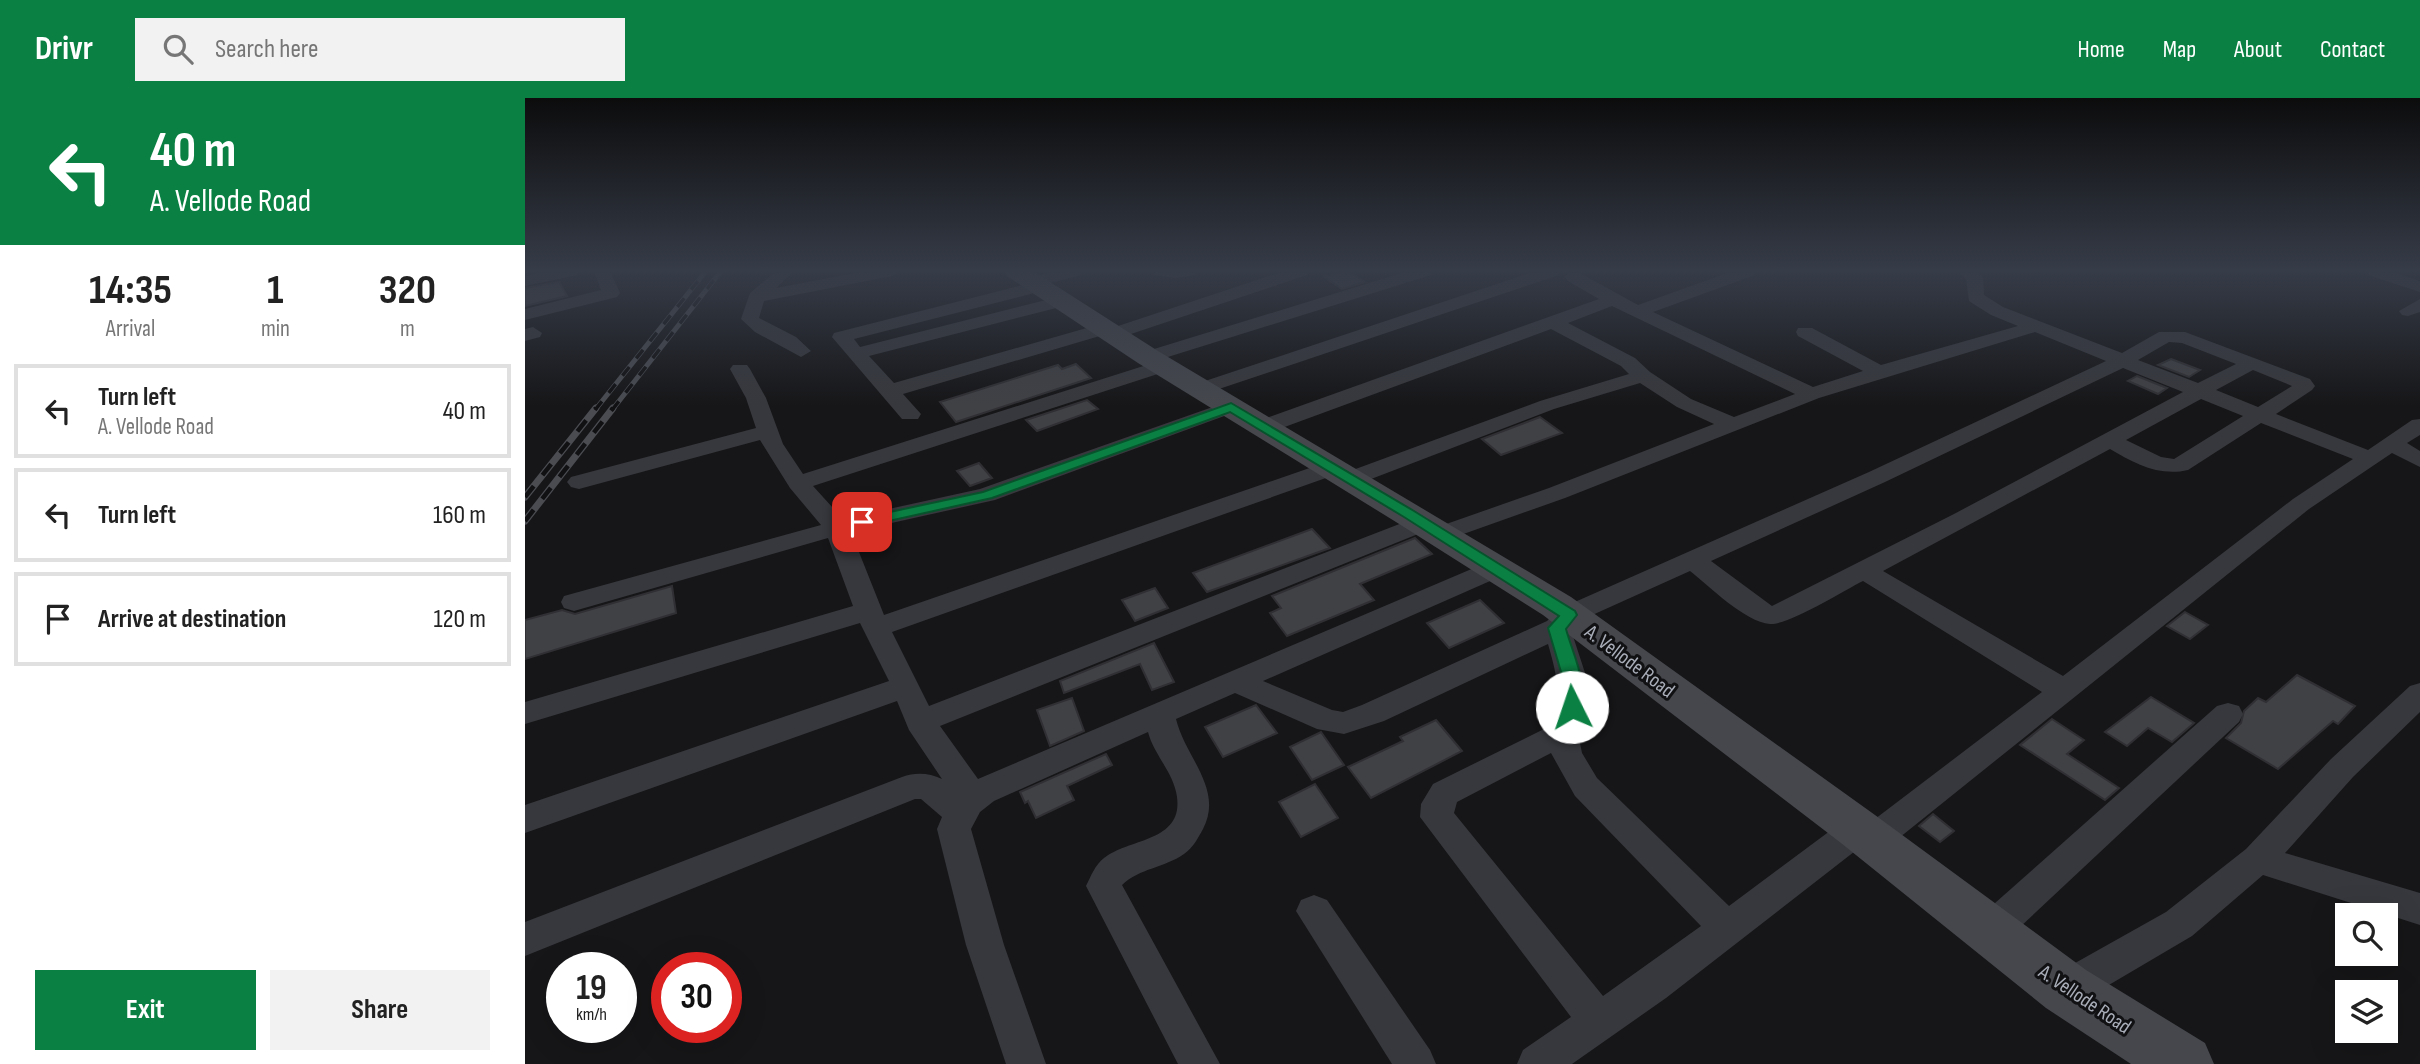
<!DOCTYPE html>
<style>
:root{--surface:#fff;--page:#f2f2f2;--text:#222;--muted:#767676;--line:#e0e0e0;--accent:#0b8043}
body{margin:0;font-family:"Sofia Sans Condensed",sans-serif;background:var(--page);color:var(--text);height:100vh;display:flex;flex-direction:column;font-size:26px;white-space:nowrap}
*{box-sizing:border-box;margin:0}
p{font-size:23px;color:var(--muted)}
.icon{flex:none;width:38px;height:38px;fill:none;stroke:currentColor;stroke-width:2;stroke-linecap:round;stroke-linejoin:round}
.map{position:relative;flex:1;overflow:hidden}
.drawer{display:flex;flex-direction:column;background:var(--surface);width:525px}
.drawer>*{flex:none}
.banner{background:#0b8043;color:#fff;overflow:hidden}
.buttons{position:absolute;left:1810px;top:805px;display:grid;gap:14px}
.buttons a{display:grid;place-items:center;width:63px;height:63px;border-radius:0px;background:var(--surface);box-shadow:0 7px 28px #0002;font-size:35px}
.speed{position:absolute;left:21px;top:854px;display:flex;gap:14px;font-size:35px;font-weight:700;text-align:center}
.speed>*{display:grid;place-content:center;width:91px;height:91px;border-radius:50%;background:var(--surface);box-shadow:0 7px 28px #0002;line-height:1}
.speed small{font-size:18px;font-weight:400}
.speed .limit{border:10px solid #d22;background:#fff;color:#111}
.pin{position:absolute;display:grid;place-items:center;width:60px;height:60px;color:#fff;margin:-30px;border-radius:14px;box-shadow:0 4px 10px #0006}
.me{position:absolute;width:77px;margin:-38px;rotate:356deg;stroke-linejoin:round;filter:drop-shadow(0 0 5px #0008)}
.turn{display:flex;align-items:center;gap:24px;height:147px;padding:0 35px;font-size:32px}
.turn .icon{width:91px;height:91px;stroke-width:2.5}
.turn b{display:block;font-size:49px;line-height:60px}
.eta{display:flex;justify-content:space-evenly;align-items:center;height:119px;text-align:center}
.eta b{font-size:42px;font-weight:700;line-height:49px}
.button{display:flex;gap:14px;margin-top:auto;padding:14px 35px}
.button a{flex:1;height:80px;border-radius:0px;background:var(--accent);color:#fff;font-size:28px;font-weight:700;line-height:80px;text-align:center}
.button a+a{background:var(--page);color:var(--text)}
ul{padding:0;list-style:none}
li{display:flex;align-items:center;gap:21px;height:94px;margin:0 14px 10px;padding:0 21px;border:4px solid var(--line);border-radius:0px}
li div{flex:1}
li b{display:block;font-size:26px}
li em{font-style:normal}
header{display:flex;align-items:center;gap:42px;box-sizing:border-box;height:98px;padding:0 35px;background:var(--accent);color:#fff}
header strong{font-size:33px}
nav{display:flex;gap:38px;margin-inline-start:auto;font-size:24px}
.search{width:490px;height:63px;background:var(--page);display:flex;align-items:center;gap:18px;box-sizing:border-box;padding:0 24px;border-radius:0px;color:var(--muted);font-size:26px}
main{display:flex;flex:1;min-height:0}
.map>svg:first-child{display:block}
</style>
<header>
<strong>Drivr</strong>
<div class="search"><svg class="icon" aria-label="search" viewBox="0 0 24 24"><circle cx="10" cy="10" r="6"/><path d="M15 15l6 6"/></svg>Search here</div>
<nav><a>Home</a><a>Map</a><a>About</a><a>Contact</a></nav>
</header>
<main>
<section class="drawer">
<div class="banner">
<div class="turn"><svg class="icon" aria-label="left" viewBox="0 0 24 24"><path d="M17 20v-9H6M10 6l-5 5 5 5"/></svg><div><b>40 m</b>A. Vellode Road</div></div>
</div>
<div class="eta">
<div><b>14:35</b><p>Arrival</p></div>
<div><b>1</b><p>min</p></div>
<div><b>320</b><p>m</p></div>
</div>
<ul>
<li><svg class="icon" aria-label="left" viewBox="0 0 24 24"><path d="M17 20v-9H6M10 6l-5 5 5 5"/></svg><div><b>Turn left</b><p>A. Vellode Road</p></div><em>40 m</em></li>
<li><svg class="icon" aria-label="left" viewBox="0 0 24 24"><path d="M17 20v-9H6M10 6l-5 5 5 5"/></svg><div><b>Turn left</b></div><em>160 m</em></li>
<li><svg class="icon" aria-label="arrive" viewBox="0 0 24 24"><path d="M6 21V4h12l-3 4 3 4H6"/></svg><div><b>Arrive at destination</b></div><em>120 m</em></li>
</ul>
<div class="button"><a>Exit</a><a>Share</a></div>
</section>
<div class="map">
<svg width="1895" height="966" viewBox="0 0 1895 966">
<rect width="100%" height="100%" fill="#161618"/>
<g fill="#404145" stroke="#303034" stroke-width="2">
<polygon points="822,173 840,184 817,191 799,179"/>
<polygon points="34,184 42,198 0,208 0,190"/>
<polygon points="1646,261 1675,272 1664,279 1633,267"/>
<polygon points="551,266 566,280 431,324 415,304 533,267 537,271"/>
<polygon points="1612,278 1642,290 1633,296 1603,283"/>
<polygon points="562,302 573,311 512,333 501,322"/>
<polygon points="1015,319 1037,335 976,357 957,341"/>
<polygon points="454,365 467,380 445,388 432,373"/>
<polygon points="787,431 805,450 682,494 668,475"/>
<polygon points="890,440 907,456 835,486 849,502 762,538 745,515 756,510 747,498"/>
<polygon points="147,488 151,515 0,561 0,522 37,512 50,516"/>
<polygon points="630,490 643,510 610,523 597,502"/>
<polygon points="955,502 979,525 924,550 902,525"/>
<polygon points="1660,514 1683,527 1665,541 1642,528"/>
<polygon points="629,545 649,584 627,592 615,566 539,595 535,583"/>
<polygon points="1772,577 1830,608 1813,626 1808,623 1753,671 1701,640 1716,625 1719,613 1733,600 1741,604"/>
<polygon points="1626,599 1669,625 1647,644 1623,630 1602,648 1580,634"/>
<polygon points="547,600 559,633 525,648 512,612"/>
<polygon points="731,607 752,635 698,659 680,629"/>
<polygon points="1527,621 1559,642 1542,656 1594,690 1580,702 1495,647"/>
<polygon points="911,622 937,653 846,700 823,669 878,643 875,639"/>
<polygon points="796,634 819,667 787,682 765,649"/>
<polygon points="581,656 587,667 542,688 549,702 511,720 503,703 500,705 495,694"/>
<polygon points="790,686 813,720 776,739 754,704"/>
<polygon points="1408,716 1429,733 1415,744 1394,728"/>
</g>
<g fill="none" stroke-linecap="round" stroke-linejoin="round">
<g fill="#37383d" fill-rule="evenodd">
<polygon points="23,173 54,173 52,177 0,188 0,178"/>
<polygon points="69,173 85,173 95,195 92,199 0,222 0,211 76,192"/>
<polygon points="251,173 269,173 251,190 341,173 375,173 367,178 239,203 234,220 271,239 286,253 276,259 230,234 216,221 225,195"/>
<polygon points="531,173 558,173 556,177 522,186 521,192 329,241 335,249 537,198 546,203 543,207 344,258 369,285 579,225 587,230 759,173 784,173 782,177 594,240 587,242 578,237 378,296 396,316 393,321 377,321 307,239 309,235 502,186 503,180"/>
<polygon points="627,173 672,173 670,177 651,180 629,177"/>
<polygon points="883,173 908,173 906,177 630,263 623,265 613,259 616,255"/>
<polygon points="1011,173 1036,173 1034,177 682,295 668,295 665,291 668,287"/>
<path d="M1208 173H1232L1230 177 1128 214 1288 289 1338 273 1273 238 1271 234 1273 230H1287L1356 267 1493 228 1466 217 1444 203 1441 181 1432 173H1451L1458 179 1459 197 1478 209 1597 255 1634 234H1660L1785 281 1790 288 1787 292 1751 316 1843 352 1887 322 1895 321V337L1882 345 1895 353V369L1867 355 1784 411 1359 752 1347 756 1334 750 1141 900 1047 966H992L998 952 1046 919 895 719 896 706 908 686 1025 628C1037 595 1032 578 1023 546L859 623 819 636 792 631 710 595 651 621C660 659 699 691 678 731 673 740 668 750 659 756 639 770 615 770 597 787L695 966H653L561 788C566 778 570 767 579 760 604 740 658 744 652 699 649 675 629 657 623 634L469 703 455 714 446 731 479 847 521 966H481L441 847 412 731 417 719 396 701H390L0 858V824L377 679C391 674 404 675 417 681L384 632 372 603 0 735V707L364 583 335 525 0 626V604L328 508 303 440 49 513 39 510 36 504 39 498 296 427 265 390 235 342 54 391 46 389 42 384 46 379 231 330 221 300 205 271 208 267H222L225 271 241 300 258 346 278 376 631 264H645L648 268 645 272 288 388 318 421 455 391 699 305H713L717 309 713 313 470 402 326 434 359 517 799 365H815L818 370 815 375 367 534 404 608 890 420 899 418 908 420 911 425 908 430 415 628 453 681 963 464 972 462 981 464 985 470 981 476 738 583 807 612 818 614 837 607 1022 523 1034 511 1344 374 1581 263 1510 234 1294 300 1040 400 916 444 907 441 904 436 907 431 1024 390 1189 326 1152 309 1115 285 1029 311 833 386H817L813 381 817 376 1015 303 1104 276 1096 268 1026 231 746 334H730L727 329 730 324 1074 201 1043 183 1040 179 1043 175H1055L1113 207ZM1087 208 1270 296 1209 319 1166 301 1125 274 1110 260 1043 225ZM1644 244 1657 245 1711 266 1673 285 1613 262ZM1598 270 1658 294 1429 416 1247 508 1186 463 1360 384ZM1728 272 1767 288 1733 309 1691 292ZM1676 301 1718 318 1649 361 1636 359 1601 342ZM1736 325 1828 361 1768 401 1538 578 1358 473 1585 351C1609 365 1634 379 1663 372ZM1165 473C1184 488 1220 524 1245 526 1264 527 1318 493 1338 483L1517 594 1346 724 1333 717 1321 721 1204 808 1072 680 1057 655 1053 635 1062 609 1063 584 1046 532 1054 523ZM1026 655 1050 698 1176 828 1078 898 929 715 932 704Z"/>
<polygon points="1841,173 1865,173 1895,183 1895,194 1843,177"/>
<polygon points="1895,201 1895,214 1883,218 1877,217 1874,213"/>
<polygon points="8,229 17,235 15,239 0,243 0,231"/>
<polygon points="1895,585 1895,614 1828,679 1760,755 1895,795 1895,827 1738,777 1667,838 1555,904 1541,909 1527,904 1522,891 1527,878 1641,814 1721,751 1806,661 1885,588"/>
<polygon points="1703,605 1714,608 1718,616 1714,624 1478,845 1465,850 1452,845 1447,833 1452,821 1692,608"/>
<polygon points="789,797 802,802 905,952 911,966 867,966 771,813 776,802"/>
</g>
<polygon fill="#45474d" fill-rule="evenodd" points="479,173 508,173 633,253 1046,499 1350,717 1561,872 1680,945 1689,966 1606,966 1521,910 1316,745 1018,517 871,424 613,265 482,178"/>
<g stroke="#4a4c52" stroke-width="5">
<g id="rail-far1">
<polyline points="70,312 181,173"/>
<polyline points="87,312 196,173"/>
</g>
</g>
<g stroke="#4a4c52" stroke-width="7">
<g id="rail">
<polyline points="0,399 71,310"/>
<polyline points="0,423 88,310"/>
</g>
</g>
<use href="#rail-far1" stroke="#111113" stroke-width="3.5" stroke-dasharray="11" stroke-linecap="butt"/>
<use href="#rail" stroke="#111113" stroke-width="4.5" stroke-dasharray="14" stroke-linecap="butt"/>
</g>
<linearGradient id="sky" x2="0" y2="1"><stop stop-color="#0c0c0d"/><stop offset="0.56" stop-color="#363c48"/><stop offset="1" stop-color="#363c48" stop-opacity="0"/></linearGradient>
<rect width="1895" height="308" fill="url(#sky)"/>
<path fill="#0b8043" stroke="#07532c" stroke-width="2" d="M706 305 889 413 1050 513 1052 517 1041 531C1047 554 1066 591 1054 613H1041L1038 609 1039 584 1023 530 1034 518 879 419 705 314 467 400 337 429 330 424 337 420 458 394Z"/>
<g text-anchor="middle" stroke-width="6" stroke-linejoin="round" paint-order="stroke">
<g font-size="21" fill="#a8adb8" stroke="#111113">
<text transform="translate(1105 563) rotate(37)" y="7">A. Vellode Road</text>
<text transform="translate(1560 901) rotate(34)" y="7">A. Vellode Road</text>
</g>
</g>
</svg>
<div class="buttons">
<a><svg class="icon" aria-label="search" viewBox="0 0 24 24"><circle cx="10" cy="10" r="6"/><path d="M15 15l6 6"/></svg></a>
<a><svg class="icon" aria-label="layers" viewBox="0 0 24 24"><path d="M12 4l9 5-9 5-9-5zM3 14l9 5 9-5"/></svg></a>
</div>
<div class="speed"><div>19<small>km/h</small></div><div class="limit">30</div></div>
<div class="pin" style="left:337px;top:424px;background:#d93025"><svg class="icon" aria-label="arrive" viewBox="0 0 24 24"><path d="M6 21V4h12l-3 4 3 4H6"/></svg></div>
<svg class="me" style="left:1047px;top:609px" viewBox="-20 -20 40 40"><circle r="19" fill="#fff"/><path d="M0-13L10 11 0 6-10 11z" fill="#0b8043"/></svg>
</div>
</main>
